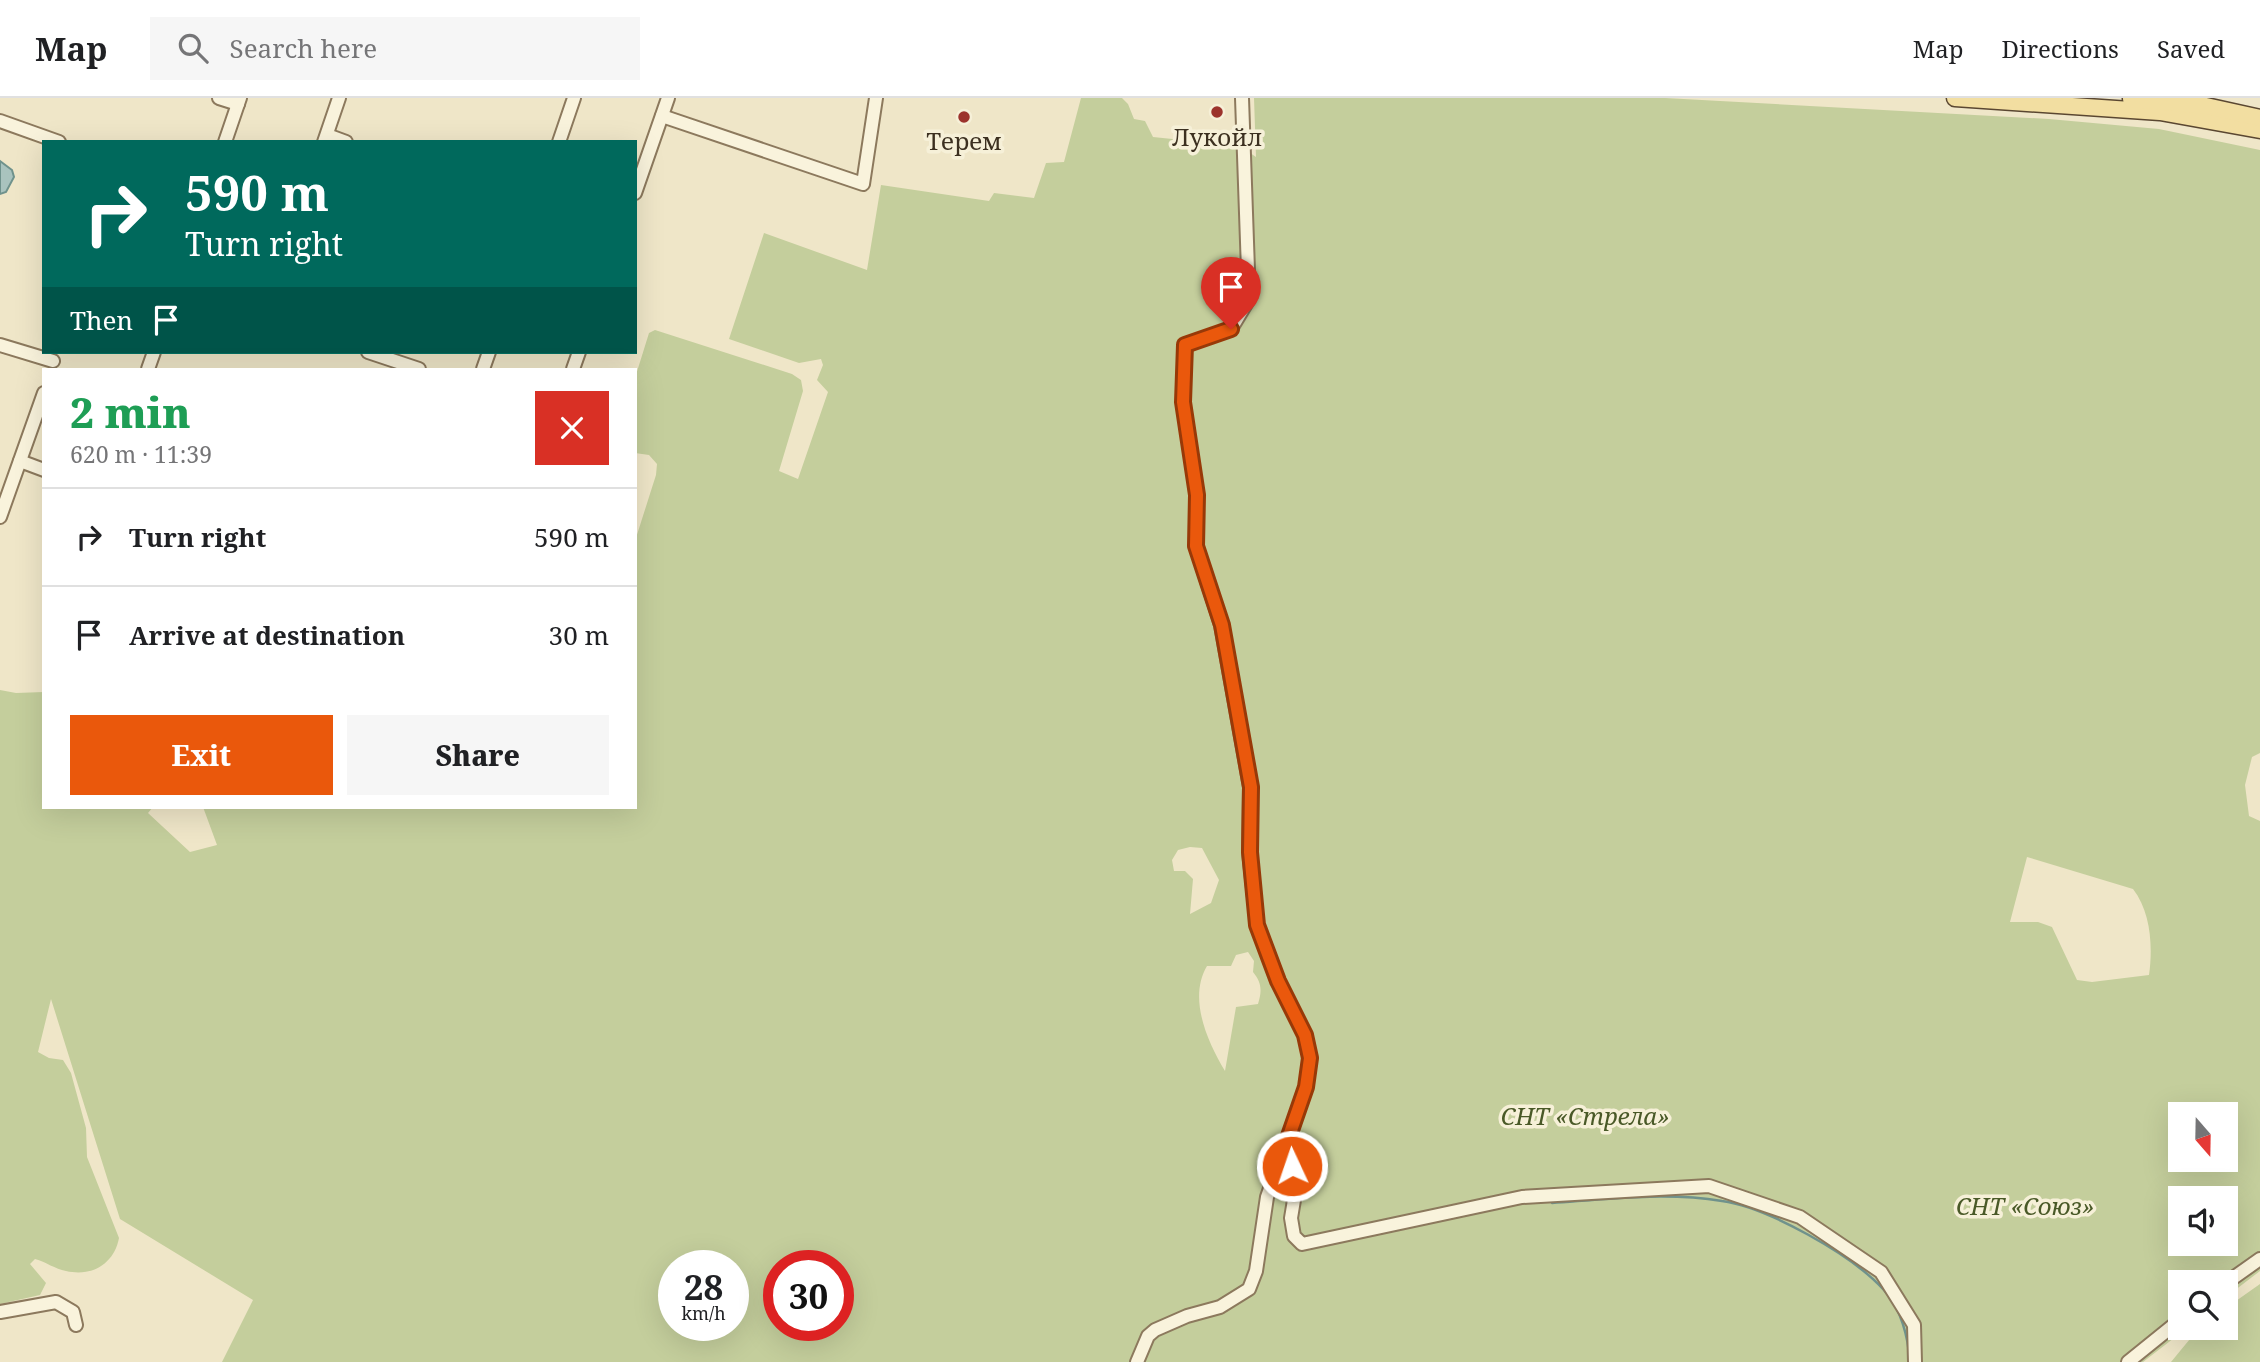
<!DOCTYPE html>
<meta charset="utf-8">
<style>
:root{--surface:#fff;--page:#f6f6f6;--text:#202124;--muted:#757577;--line:#e0e0e0;--accent:#ea580c}
body{margin:0;font-family:"Noto Serif",serif;background:var(--page);color:var(--text);height:100vh;display:flex;flex-direction:column;font-size:26px;white-space:nowrap}
*{box-sizing:border-box;margin:0}
p{font-size:23px;color:var(--muted)}
.icon{flex:none;width:38px;height:38px;fill:none;stroke:currentColor;stroke-width:2;stroke-linecap:round;stroke-linejoin:round}
.map{position:relative;flex:1;overflow:hidden}
.details{position:absolute;left:42px;top:270px;width:595px;height:441px;display:flex;flex-direction:column;background:var(--surface);border-radius:0px;box-shadow:0 7px 28px #0002}
.details>*{flex:none}
.hud{position:absolute;left:42px;top:42px;width:595px;height:214px;border-radius:0px;box-shadow:0 7px 28px #0002;background:#00695c;color:#fff;overflow:hidden}
.needle{width:46px;rotate:160deg}
.buttons{position:absolute;left:2168px;top:1004px;display:grid;gap:14px}
.buttons a{display:grid;place-items:center;width:70px;height:70px;border-radius:0px;background:var(--surface);box-shadow:0 7px 28px #0002;font-size:35px}
.speed{position:absolute;left:658px;top:1152px;display:flex;gap:14px;font-size:35px;font-weight:700;text-align:center}
.speed>*{display:grid;place-content:center;width:91px;height:91px;border-radius:50%;background:var(--surface);box-shadow:0 7px 28px #0002;line-height:1}
.speed small{font-size:18px;font-weight:400}
.speed .limit{border:10px solid #d22;background:#fff;color:#111}
.pin{position:absolute;display:grid;place-items:center;width:60px;height:60px;color:#fff;margin:-72px -30px;border-radius:50% 50% 50% 0;rotate:-45deg;box-shadow:0 0 7px #0007}
.pin .icon{rotate:45deg}
.me{position:absolute;width:77px;margin:-38px;rotate:357deg;stroke-linejoin:round;filter:drop-shadow(0 0 5px #0008)}
.turn{display:flex;align-items:center;gap:24px;height:147px;padding:0 28px;font-size:32px}
.turn .icon{width:91px;height:91px;stroke-width:2.5}
.turn b{display:block;font-size:49px;line-height:60px}
.then{display:flex;align-items:center;height:66px;padding:0 28px;background:#0003;gap:14px;font-size:26px}
.round{display:grid;place-items:center;flex:none;width:74px;height:74px;border-radius:0px;background:var(--page)}
.summary{display:flex;align-items:center;justify-content:space-between;height:119px;padding:0 28px}
h1{font-size:42px;font-weight:800;line-height:52px;color:#1e9e55}
.action{display:flex;gap:14px;margin-top:auto;padding:14px 28px}
.action a{flex:1;height:80px;border-radius:0px;background:var(--accent);color:#fff;font-size:28px;font-weight:800;line-height:80px;text-align:center}
.action a+a{background:var(--page);color:var(--text)}
ul{padding:0;list-style:none}
li{display:flex;align-items:center;gap:21px;height:98px;padding:0 28px;border-top:2px solid var(--line)}
li div{flex:1}
li b{display:block;font-size:26px}
li em{font-style:normal}
header{display:flex;align-items:center;gap:42px;box-sizing:border-box;height:98px;padding:0 35px;background:var(--surface);border-bottom:2px solid var(--line)}
header strong{font-size:33px}
nav{display:flex;gap:38px;margin-inline-start:auto;font-size:24px}
.search{width:490px;height:63px;background:var(--page);display:flex;align-items:center;gap:18px;box-sizing:border-box;padding:0 24px;border-radius:0px;color:var(--muted);font-size:26px}
.map>svg:first-child{display:block}
</style>
<header>
<strong>Map</strong>
<div class="search"><svg class="icon" aria-label="search" viewBox="0 0 24 24"><circle cx="10" cy="10" r="6"/><path d="M15 15l6 6"/></svg>Search here</div>
<nav><a>Map</a><a>Directions</a><a>Saved</a></nav>
</header>
<div class="map">
<svg width="2260" height="1264" viewBox="0 0 2260 1264">
<rect width="100%" height="100%" fill="#efe6c8"/>
<g fill="#c4ce9c" fill-rule="evenodd">
<path d="M1081 0H1122L1128 6 1134 21 1145 23 1153 39 1240 48 1256 59 1254 0H1665L2049 21 2159 31 2260 52V655L2252 659 2245 687 2249 718 2260 723V1173L2226 1199V1185H2180V1230H2187L2143 1264H222L253 1202 120 1121 51 901 38 954 49 960 63 962 71 975 86 1030 87 1059 119 1140C114 1166 92 1179 66 1173 55 1171 46 1164 35 1161L30 1166 46 1185 40 1197 0 1206V592L16 595 44 594V709H153L148 715 190 754 217 747 203 709H635V443L656 377 657 366 649 357 635 355V280L649 235 655 232 792 276 801 282 803 293 779 373 798 381 828 294 817 282 823 267 821 261 799 265 729 241 764 135 867 172 881 87 989 103 994 95 1034 100 1046 65 1064 64ZM1190 749 1202 750 1219 782 1211 805 1190 816 1193 781 1185 773H1174L1172 762 1178 752ZM2027 759 2133 791C2151 814 2153 849 2149 877L2092 884 2077 882 2052 829 2038 824H2010ZM1248 854 1254 863 1253 874C1262 885 1262 893 1258 906L1236 909 1225 973C1207 943 1188 900 1207 868H1231L1236 857ZM2180 1017H2226V1062H2180ZM2180 1101H2226V1146H2180ZM674 1167H733V1227H674ZM779 1167H838V1227H779Z"/>
<polygon points="2260,1186 2260,1264 2171,1264 2199,1230 2226,1230 2226,1210"/>
</g>
<polygon fill="#a9c3be" stroke="#6f928c" stroke-width="2" points="0,63 12,72 14,79 6,94 0,96"/>
<g fill="none" stroke-linecap="round" stroke-linejoin="round">
<path stroke="#6f928c" stroke-width="2.5" d="M1552 1105C1608 1101 1666 1094 1722 1103 1767 1109 1852 1157 1883 1191 1899 1208 1906 1231 1909 1254"/>
<g stroke="#8c795d" stroke-width="16">
<g id="minor">
<polyline points="219,0 238,6"/>
<polyline points="662,18 863,86 876,0"/>
<polyline points="0,23 59,44"/>
<polyline points="327,37 346,44"/>
<polyline points="225,44 240,0"/>
<polyline points="324,44 339,0"/>
<polyline points="559,44 574,0"/>
<polyline points="635,95 668,0"/>
<polyline points="0,247 53,263"/>
<polyline points="368,254 419,271"/>
<polyline points="148,271 154,254"/>
<polyline points="483,271 489,254"/>
<polyline points="573,271 579,254"/>
<polyline points="20,363 44,372"/>
<polyline points="0,419 44,295"/>
<polyline points="1290,1041 1295,1096 1291,1120 1294,1138 1302,1146 1522,1099 1709,1088 1800,1119 1881,1174 1914,1227 1915,1264"/>
<polyline points="2226,1185 2260,1161"/>
<polyline points="0,1214 56,1204 73,1214 76,1227"/>
<polyline points="1137,1264 1148,1238 1155,1232 1187,1218 1220,1209 1249,1191 1256,1173 1267,1099 1306,989 1310,960 1305,937 1278,883 1257,827 1249,754 1250,689 1221,527 1196,448 1197,397 1183,304 1185,247 1231,231 1249,201 1242,0"/>
<polyline points="2128,1264 2180,1222"/>
</g>
</g>
<g stroke="#5a4731" stroke-width="19">
<g id="major">
<polyline points="1955,0 2160,14 2260,32"/>
<polyline points="2131,1 2206,8 2260,20"/>
</g>
</g>
<use href="#minor" stroke="#f9f3dc" stroke-width="12"/>
<use href="#major" stroke="#f2dea1" stroke-width="16"/>
</g>
<g fill="none" stroke-linecap="round" stroke-linejoin="round">
<g stroke="#983908" stroke-width="18">
<polyline id="route" points="1231,231 1185,247 1183,304 1197,397 1196,448 1222,527 1251,689 1250,754 1257,827 1278,883 1305,937 1310,960 1306,989 1289,1038 1292,1068"/>
</g>
<use href="#route" stroke="#ea580c" stroke-width="12"/>
</g>
<g fill="#9c332c" stroke="#f6f0d8" stroke-width="2.5">
<circle cx="1217" cy="14" r="7"/>
<circle cx="964" cy="19" r="7"/>
</g>
<g text-anchor="middle" stroke-width="7" stroke-linejoin="round" paint-order="stroke">
<g font-size="24" fill="#3c3020" stroke="#f6f0d8">
<text x="1217" y="48">Лукойл</text>
<text x="964" y="52">Терем</text>
</g>
<g font-size="24" font-style="italic" fill="#495927" stroke="#f6f0d8">
<text x="1585" y="1027">СНТ «Стрела»</text>
<text x="2025" y="1117">СНТ «Союз»</text>
</g>
</g>
</svg>
<div class="buttons">
<a><svg class="needle" viewBox="-14 -14 28 28"><path d="M0-13l5 13h-10z" fill="#e53935"/><path d="M0 13l5-13h-10z" fill="#757577"/></svg></a>
<a><svg class="icon" aria-label="sound" viewBox="0 0 24 24"><path d="M4 9h4l5-4v14l-5-4H4zM17 9q2 3 0 6"/></svg></a>
<a><svg class="icon" aria-label="search" viewBox="0 0 24 24"><circle cx="10" cy="10" r="6"/><path d="M15 15l6 6"/></svg></a>
</div>
<div class="speed"><div>28<small>km/h</small></div><div class="limit">30</div></div>
<div class="pin" style="left:1231px;top:231px;background:#d93025"><svg class="icon" aria-label="arrive" viewBox="0 0 24 24"><path d="M6 21V4h12l-3 4 3 4H6"/></svg></div>
<svg class="me" style="left:1292px;top:1068px" viewBox="-20 -20 40 40"><circle r="17" fill="#ea580c" stroke="#fff" stroke-width="3"/><path d="M0-11L8 9 0 5-8 9z" fill="#fff"/></svg>
<div class="hud">
<div class="turn"><svg class="icon" aria-label="right" viewBox="0 0 24 24"><path d="M7 20v-9h11M14 6l5 5-5 5"/></svg><div><b>590 m</b>Turn right</div></div>
<div class="then">Then<svg class="icon" aria-label="arrive" viewBox="0 0 24 24"><path d="M6 21V4h12l-3 4 3 4H6"/></svg></div>
</div>
<section class="details">
<div class="summary"><div><h1>2 min</h1><p>620 m · 11:39</p></div><a class="round" style="background:#d93025;color:#fff"><svg class="icon" aria-label="close" viewBox="0 0 24 24"><path d="M6 6l12 12M18 6L6 18"/></svg></a></div>
<ul>
<li><svg class="icon" aria-label="right" viewBox="0 0 24 24"><path d="M7 20v-9h11M14 6l5 5-5 5"/></svg><div><b>Turn right</b></div><em>590 m</em></li>
<li><svg class="icon" aria-label="arrive" viewBox="0 0 24 24"><path d="M6 21V4h12l-3 4 3 4H6"/></svg><div><b>Arrive at destination</b></div><em>30 m</em></li>
</ul>
<div class="action"><a>Exit</a><a>Share</a></div>
</section>
</div>
